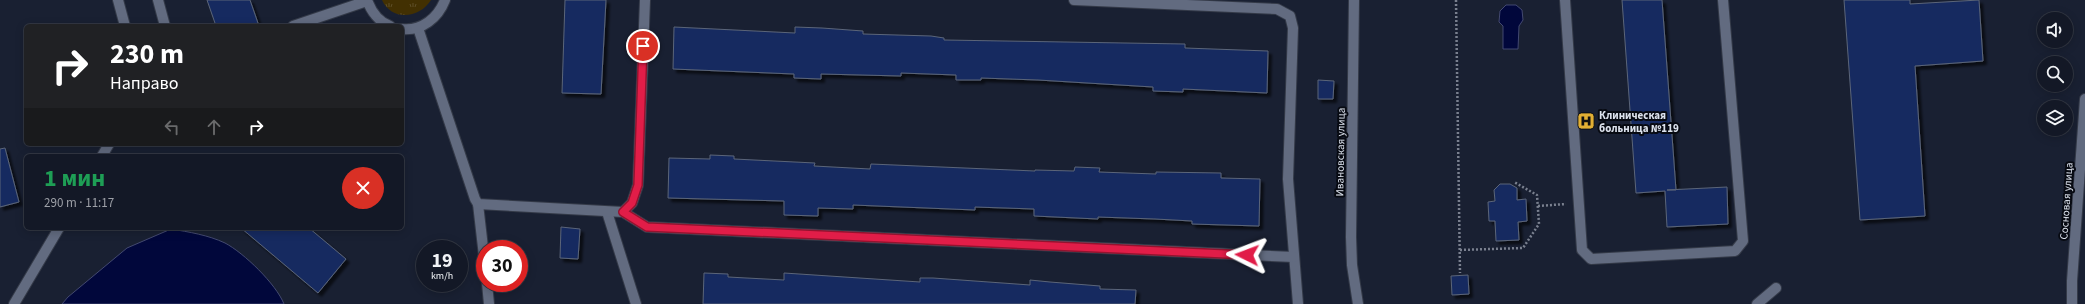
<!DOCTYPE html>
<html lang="ru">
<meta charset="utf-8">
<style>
:root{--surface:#131826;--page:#202532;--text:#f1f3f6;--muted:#9da0a7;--line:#323743}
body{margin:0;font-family:"Source Sans 3",sans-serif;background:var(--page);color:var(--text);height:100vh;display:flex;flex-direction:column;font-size:15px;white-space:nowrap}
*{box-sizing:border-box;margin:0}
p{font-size:13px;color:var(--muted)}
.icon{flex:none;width:22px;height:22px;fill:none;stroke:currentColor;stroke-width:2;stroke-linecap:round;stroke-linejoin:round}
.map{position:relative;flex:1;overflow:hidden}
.details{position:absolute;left:24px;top:154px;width:380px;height:76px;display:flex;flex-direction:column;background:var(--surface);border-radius:6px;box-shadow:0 2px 10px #0003,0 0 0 1px var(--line)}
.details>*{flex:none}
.top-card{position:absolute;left:24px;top:24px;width:380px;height:122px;border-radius:6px;box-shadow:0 2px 10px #0003,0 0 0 1px var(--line);background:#202124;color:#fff;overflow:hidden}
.fabs{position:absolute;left:2037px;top:12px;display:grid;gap:8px}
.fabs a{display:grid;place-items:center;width:36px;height:36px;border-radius:50%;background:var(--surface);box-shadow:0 2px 10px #0003,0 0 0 1px var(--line);font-size:20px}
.speed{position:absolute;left:416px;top:240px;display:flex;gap:8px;font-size:20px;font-weight:700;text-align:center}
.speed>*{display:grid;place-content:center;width:52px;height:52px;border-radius:50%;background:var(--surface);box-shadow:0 2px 10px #0003,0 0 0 1px var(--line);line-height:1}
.speed small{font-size:10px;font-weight:400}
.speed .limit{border:6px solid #d22;background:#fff;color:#111}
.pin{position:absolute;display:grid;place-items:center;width:34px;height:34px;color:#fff;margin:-17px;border:2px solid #fff;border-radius:50%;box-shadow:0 1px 4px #0007}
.me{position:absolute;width:44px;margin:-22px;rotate:273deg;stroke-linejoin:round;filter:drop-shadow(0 0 3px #0008)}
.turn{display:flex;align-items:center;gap:14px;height:84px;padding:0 20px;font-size:18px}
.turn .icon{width:52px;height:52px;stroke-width:2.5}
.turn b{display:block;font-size:28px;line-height:34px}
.lanes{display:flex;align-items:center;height:38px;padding:0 20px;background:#0003;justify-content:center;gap:20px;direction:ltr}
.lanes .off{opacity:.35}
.round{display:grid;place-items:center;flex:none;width:42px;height:42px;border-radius:21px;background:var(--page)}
.head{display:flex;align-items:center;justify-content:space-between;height:68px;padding:0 20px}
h1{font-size:24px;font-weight:700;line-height:30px;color:#1e9e55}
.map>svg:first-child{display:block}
</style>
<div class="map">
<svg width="2085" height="304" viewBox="0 0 2085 304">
<defs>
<pattern id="grass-tufts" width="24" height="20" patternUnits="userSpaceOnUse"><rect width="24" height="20" fill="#423002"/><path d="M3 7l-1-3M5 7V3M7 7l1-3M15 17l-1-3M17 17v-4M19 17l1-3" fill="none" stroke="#5d4e27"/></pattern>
<filter id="shadow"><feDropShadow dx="3.5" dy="3.5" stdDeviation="1" flood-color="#0009"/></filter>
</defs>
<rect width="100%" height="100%" fill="#192032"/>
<path fill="url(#grass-tufts)" d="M382 0H431C420 18 392 22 382 0Z"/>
<g fill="#01073b" stroke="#434970">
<polygon points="1506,5 1516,5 1522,10 1523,20 1519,26 1518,49 1503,49 1503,26 1499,22 1500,11"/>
<path d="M171 229C189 232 208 235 225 243 244 253 276 284 284 304H62L68 297 127 248Z"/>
</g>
<g fill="#172b60" stroke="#5b6579" filter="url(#shadow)">
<polygon points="207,0 250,0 259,26 216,26"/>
<polygon points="565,0 606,0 601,94 562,93"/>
<polygon points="1622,0 1662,0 1676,190 1667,190 1727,187 1728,224 1667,227 1665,191 1636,193"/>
<polygon points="1844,0 1910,0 1910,4 1979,0 1983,61 1915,66 1925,216 1860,220"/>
<polygon points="674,27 795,33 795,27 822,28 863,31 863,34 931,36 944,38 944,40 1185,44 1185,48 1268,51 1267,93 1183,89 1183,92 1153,91 1153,87 1038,80 981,78 981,80 956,80 956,75 901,73 901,76 821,74 821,79 794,78 794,74 673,69"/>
<polygon points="1318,80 1334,81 1333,99 1318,99"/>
<polygon points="5,148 19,202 0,207 0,149"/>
<polygon points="710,155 734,156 734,159 815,163 814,166 870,169 871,164 1035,171 1035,170 1074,171 1075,167 1100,168 1099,172 1156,174 1156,172 1221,173 1221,178 1260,179 1259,226 1192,224 1192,221 1155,219 1098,217 1098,219 1034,216 1034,209 975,207 975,210 853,205 853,209 818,208 818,216 784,215 784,201 668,198 669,158 710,159"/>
<polygon points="1500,184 1510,184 1517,188 1517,200 1526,199 1527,221 1518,222 1519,240 1496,241 1495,221 1489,221 1488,202 1495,201 1494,190"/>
<polygon points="561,227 580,229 578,259 560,258"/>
<polygon points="241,228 309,228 346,259 318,293"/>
<polygon points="704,273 728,274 728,277 784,280 784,273 920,282 920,278 933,278 1030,285 1030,280 1050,282 1100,286 1100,289 1136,290 1135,304 703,304"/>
<polygon points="1468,275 1469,294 1452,295 1451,276"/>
</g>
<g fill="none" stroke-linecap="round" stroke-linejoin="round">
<g stroke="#343a48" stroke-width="12">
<g id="lane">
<polyline points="1074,0 1277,9 1290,16 1293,28 1288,179 1298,304"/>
<polyline points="1565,0 1582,250 1591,259 1735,251 1743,241 1723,0"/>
<polyline points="478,204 485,265"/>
<polyline points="607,212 636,304"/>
<polyline points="623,212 632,203 638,185 645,0"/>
<polyline points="487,283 489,304"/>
<polyline points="1757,304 1776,288"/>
</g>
</g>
<g stroke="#343a48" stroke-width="12">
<g id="street">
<polyline points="118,0 125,26"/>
<polyline points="158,0 165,26"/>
<path d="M367 0C371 11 379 22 390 26"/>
<polyline points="1354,0 1351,237 1352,265 1358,304"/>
<polyline points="293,26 367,1"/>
<polyline points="418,28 475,199 478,204 623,212 647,227 1294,257"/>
<path d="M402 29C422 31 438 18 445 0"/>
<polyline points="102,156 109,144"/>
<polyline points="14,304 59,228"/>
<polyline points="2072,304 2072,281 2085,99"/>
</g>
</g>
<g stroke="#7a808f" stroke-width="2.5" stroke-dasharray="2 2" stroke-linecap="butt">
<polyline points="1456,0 1460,273"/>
<polyline points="1538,206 1566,204"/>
<polyline points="1460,250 1523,248 1539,224 1537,195 1514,182"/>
</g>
<use href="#lane" stroke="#626b80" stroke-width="10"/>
<use href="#street" stroke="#626b80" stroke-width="10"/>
</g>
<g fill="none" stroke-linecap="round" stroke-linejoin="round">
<g stroke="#92132f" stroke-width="10">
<polyline id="route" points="643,46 638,185 632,203 623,212 647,227 1247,255"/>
</g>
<use href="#route" stroke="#e11d48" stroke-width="7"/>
</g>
<defs>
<g id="hospital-square" transform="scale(0.9)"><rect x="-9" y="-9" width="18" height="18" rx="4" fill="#e2af34" stroke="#070a12"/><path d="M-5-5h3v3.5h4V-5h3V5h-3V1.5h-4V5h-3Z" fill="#111"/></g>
</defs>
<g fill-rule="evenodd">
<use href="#hospital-square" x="1586" y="121"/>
</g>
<g text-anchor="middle" stroke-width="4" stroke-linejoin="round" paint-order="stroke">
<g font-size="11" font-weight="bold" fill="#dce2ed" stroke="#070a12" text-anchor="start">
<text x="1599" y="119">Клиническая<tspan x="1599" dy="13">больница №119</tspan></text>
</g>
<g font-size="11" fill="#dce2ed" stroke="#070a12">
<text transform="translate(1340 152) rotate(-89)" y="4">Ивановская улица</text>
<text transform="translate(2066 201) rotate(-86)" y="4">Сосновая улица</text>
</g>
</g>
</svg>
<div class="fabs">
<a><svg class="icon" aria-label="sound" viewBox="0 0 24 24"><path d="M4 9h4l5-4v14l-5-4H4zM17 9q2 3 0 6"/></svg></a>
<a><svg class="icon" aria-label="search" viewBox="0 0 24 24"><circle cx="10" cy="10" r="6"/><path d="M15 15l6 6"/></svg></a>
<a><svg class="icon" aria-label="layers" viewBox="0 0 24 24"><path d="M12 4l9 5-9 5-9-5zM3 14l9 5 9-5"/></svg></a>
</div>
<div class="speed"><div>19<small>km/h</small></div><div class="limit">30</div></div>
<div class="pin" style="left:643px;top:46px;background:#d93025"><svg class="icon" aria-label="arrive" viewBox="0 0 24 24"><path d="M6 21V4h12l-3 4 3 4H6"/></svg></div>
<svg class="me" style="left:1247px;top:255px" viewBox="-20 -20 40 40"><path d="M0-17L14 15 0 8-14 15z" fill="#e11d48" stroke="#fff" stroke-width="4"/></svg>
<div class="top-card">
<div class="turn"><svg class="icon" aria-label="right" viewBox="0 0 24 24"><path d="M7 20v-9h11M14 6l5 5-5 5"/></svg><div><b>230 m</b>Направо</div></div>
<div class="lanes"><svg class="icon off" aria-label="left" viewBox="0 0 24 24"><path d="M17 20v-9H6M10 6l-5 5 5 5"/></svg><svg class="icon off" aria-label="ahead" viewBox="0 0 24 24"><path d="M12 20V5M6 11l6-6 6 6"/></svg><svg class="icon" aria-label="right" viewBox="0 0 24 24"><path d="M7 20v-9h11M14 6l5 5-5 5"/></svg></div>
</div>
<section class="details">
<div class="head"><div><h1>1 мин</h1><p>290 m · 11:17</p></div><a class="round" style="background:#d93025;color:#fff"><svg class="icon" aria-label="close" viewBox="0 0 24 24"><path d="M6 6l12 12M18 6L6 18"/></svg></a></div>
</section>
</div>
